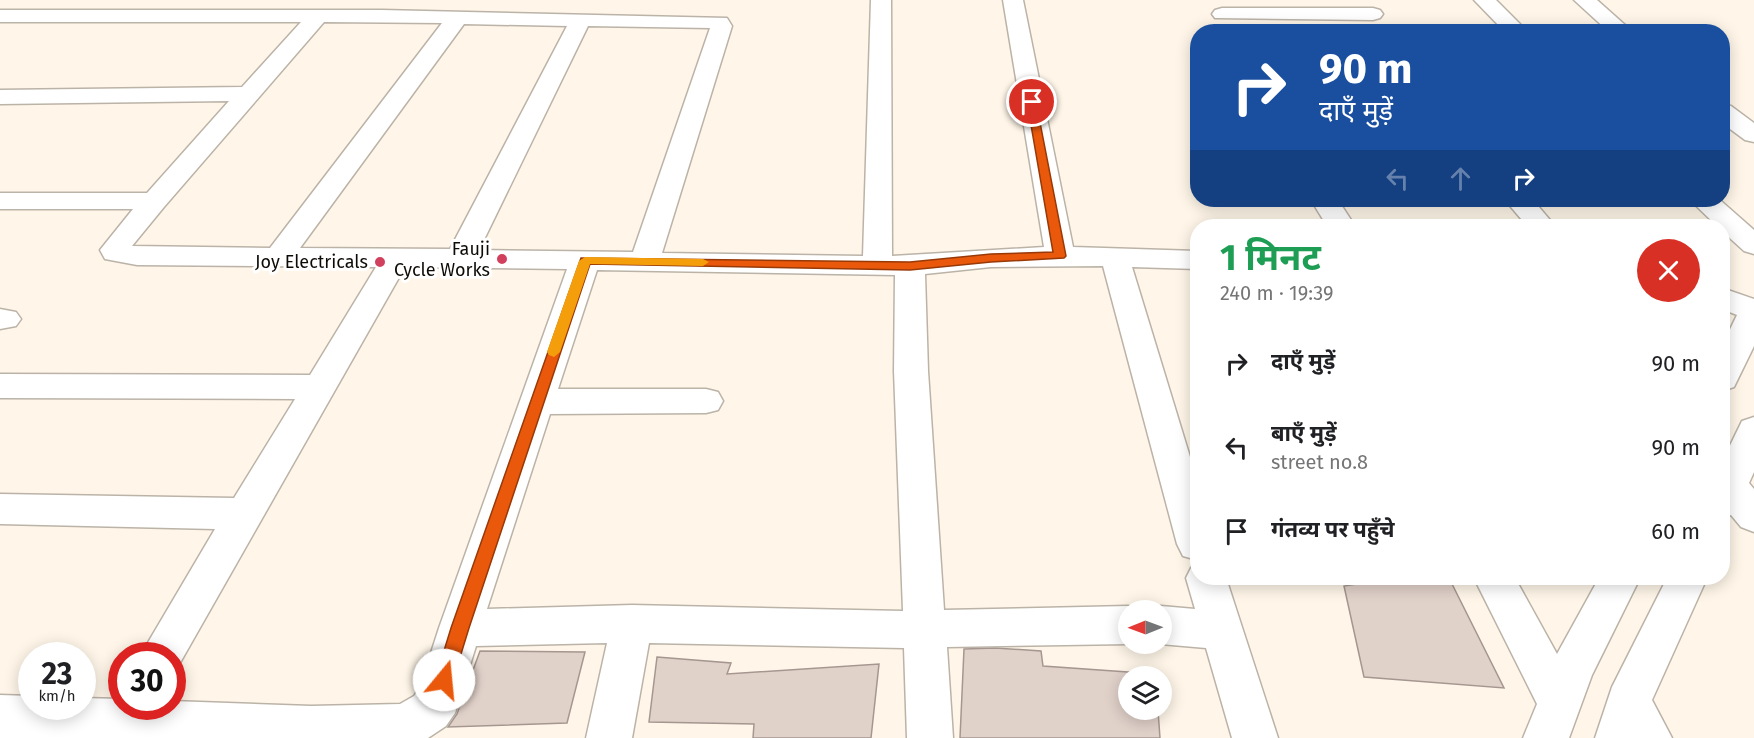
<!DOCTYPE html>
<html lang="hi">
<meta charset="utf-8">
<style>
:root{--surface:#fff;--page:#f2f2f2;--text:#202124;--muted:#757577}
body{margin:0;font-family:"Fira Sans","Noto Sans Devanagari",sans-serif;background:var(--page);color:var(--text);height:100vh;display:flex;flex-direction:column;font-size:22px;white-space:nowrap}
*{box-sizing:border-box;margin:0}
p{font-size:20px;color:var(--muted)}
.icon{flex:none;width:33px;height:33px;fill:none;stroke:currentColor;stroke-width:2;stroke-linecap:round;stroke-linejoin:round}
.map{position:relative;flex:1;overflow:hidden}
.sheet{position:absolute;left:1190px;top:219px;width:540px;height:366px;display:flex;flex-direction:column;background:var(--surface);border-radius:24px;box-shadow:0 3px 15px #0003}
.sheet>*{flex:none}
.hud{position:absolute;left:1190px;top:24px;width:540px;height:183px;border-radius:24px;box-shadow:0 3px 15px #0003;background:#1a4fa0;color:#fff;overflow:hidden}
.needle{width:39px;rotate:269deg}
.controls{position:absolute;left:1118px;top:600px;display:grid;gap:12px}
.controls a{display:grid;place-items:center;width:54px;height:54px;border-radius:50%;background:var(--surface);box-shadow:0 3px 15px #0003;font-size:30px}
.speed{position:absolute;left:18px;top:642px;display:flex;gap:12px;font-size:30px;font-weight:700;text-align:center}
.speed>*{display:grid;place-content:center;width:78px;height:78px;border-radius:50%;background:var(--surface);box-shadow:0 3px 15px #0003;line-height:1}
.speed small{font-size:15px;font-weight:400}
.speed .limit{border:9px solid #d22;background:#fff;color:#111}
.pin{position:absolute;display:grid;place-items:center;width:51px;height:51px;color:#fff;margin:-26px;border:3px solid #fff;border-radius:50%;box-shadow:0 2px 6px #0007}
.me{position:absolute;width:66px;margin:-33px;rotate:17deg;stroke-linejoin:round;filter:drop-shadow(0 0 4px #0008)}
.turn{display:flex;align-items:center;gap:21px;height:126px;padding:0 30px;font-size:27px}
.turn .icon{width:78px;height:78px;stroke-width:2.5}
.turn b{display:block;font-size:42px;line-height:51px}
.lanes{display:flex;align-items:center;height:57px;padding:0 30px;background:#0003;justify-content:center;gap:30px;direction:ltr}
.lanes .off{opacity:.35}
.round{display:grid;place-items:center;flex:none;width:63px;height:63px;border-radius:32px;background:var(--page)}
.head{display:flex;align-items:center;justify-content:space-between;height:102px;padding:0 30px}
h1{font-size:36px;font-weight:700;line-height:45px;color:#1e9e55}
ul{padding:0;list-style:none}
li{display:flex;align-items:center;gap:18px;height:84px;padding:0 30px}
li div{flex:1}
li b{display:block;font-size:22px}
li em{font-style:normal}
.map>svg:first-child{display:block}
</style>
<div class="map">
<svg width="1754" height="738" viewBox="0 0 1754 738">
<rect width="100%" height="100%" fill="#fff6e9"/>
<g fill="#e0d1c9" stroke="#a59790" stroke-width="1.5">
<polygon points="1394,578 1449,578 1504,688 1364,677 1344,586"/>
<polygon points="995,648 1041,651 1043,666 1156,674 1156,676 1128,676 1128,710 1158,710 1160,738 960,738 964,649"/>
<polygon points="480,651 585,652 567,723 448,727 457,714"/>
<polygon points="657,657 731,663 727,674 879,664 871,738 753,738 754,724 649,722"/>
</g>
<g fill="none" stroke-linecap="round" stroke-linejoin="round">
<g stroke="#bbb3a7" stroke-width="3">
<g id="minor">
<path d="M871 0H891L892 256 1044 247 1003 0H1023L1073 247 1197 251V269L1132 267 1197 480V560L1183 556 1177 544 1103 266 991 267 925 274 928 371 944 610 1128 606 1139 610H1128L1129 644 947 647 953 738H907L904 648 649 643 632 738H586L607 643 476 646 455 713 446 726 428 738H0V695L32 696V706H82V698L122 699V706H172V701L311 706 400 704 414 696 420 687 439 628 567 269 405 267 176 670 172 671V656H140L215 529 0 524V494L234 498 295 399 0 398V374L310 375 376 267 137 265 105 259 100 250 133 209H0V193H147L229 101 0 104V90L242 87 301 22H0V10H382L727 18 732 26 662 253 863 256ZM324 22 442 23 270 248 132 246 164 207ZM464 24 567 26 450 249 300 248ZM588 26 710 28 633 252 479 250ZM597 270 895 275 894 371 903 611 632 605 487 609 550 414 706 413 718 410 723 401 718 392 706 389H558Z"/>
<polygon points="1474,0 1496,0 1528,32 1505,32"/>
<polygon points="1574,0 1597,0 1633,32 1609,32"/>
<polygon points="1222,8 1373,8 1380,10 1383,14 1380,18 1373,20 1215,18 1212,14 1215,10"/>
<polygon points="1722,104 1731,106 1754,123 1754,142 1745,140 1722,123"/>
<polygon points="1311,200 1338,200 1355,226 1327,226"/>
<polygon points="1505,200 1533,200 1555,226 1527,226"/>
<polygon points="1690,200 1720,200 1754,230 1754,254 1744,251 1722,231 1722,226 1717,226"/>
<polygon points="1722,288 1754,299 1754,346 1734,387 1722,391 1722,346 1737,315 1722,309"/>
<polygon points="0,309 16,312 21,319 16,326 0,329"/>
<polygon points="1754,417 1754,472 1749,483 1754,489 1754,532 1741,527 1731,515 1722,518 1722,462 1742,421"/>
<polygon points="1197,564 1197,578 1226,578 1278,738 1232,738 1206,648 1160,644 1161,610 1150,610 1161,606 1195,609 1186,578 1192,566"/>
<polygon points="1474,578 1515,578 1557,654 1599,578 1640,578 1592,675 1569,738 1523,738 1537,704"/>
<polygon points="1667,578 1707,578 1652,700 1672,738 1595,738 1612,687"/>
</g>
</g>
<use href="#minor" fill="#fff" fill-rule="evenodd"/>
</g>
<polygon fill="#ea580c" stroke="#983908" stroke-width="1.5" points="1032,99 1036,102 1066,256 1064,258 991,262 910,270 590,264 469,628 453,680 451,686 444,689 438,686 435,680 451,628 581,258 910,262 991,254 1053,252 1027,102"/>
<polygon fill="#f59e0b" points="585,257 703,259 709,262 703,266 590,264 560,352 554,357 549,355 547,352 579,261"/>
<g fill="#d1415e" stroke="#fff" stroke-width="2">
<circle cx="502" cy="259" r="6"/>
<circle cx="380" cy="262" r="6"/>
</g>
<g text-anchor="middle" stroke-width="6" stroke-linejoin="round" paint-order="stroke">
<g font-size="18" fill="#0e0b07" stroke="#fff" text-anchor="end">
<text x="490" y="255">Fauji<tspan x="490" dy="21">Cycle Works</tspan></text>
<text x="368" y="268">Joy Electricals</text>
</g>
</g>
</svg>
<div class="controls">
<a><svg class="needle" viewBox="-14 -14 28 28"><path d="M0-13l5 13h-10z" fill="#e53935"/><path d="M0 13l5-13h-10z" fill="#757577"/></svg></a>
<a><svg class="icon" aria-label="layers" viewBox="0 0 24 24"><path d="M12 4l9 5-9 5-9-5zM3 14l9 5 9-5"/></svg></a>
</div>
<div class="speed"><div>23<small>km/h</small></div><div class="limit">30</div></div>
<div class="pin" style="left:1032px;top:102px;background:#d93025"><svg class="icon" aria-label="arrive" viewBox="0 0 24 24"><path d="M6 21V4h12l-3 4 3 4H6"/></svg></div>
<svg class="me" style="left:444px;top:680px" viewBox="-20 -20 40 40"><circle r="19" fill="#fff"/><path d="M0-13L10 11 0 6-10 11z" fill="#ea580c"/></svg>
<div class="hud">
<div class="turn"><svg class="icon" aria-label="right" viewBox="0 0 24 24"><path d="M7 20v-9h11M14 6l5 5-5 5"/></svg><div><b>90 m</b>दाएँ मुड़ें</div></div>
<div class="lanes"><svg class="icon off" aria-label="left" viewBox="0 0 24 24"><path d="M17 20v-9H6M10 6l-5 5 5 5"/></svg><svg class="icon off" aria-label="ahead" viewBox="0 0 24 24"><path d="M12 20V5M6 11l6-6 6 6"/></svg><svg class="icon" aria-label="right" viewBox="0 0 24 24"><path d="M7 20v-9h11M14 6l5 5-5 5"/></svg></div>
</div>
<section class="sheet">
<div class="head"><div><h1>1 मिनट</h1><p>240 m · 19:39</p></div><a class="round" style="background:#d93025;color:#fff"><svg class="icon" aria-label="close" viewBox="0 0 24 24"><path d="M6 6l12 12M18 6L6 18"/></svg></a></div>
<ul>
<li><svg class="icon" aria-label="right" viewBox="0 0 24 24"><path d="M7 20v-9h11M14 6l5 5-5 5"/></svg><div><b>दाएँ मुड़ें</b></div><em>90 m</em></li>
<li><svg class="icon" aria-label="left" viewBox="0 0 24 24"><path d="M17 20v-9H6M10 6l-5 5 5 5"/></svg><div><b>बाएँ मुड़ें</b><p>street no.8</p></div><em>90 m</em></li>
<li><svg class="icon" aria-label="arrive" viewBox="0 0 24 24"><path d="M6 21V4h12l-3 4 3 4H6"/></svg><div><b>गंतव्य पर पहुँचे</b></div><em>60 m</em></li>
</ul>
</section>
</div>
